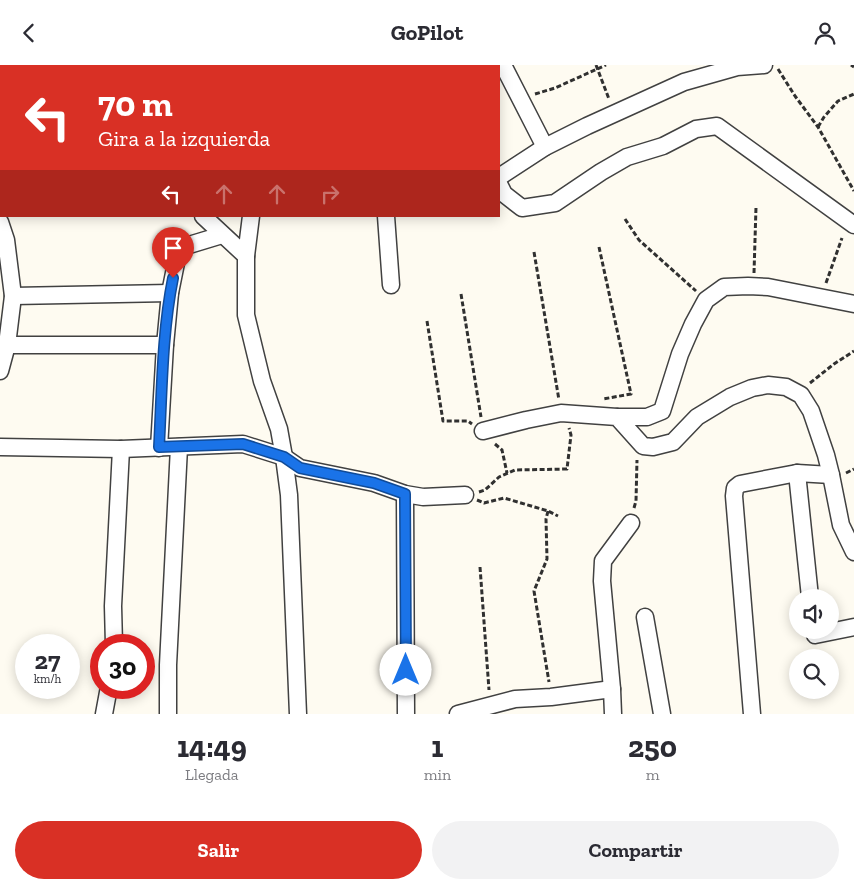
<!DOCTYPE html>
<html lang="es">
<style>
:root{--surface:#fff;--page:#f2f2f3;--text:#2b2b33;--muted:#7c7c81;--accent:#d93025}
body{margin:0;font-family:"Zilla Slab",serif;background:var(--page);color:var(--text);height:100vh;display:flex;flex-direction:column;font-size:19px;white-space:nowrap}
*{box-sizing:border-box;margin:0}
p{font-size:16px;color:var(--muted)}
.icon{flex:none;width:28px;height:28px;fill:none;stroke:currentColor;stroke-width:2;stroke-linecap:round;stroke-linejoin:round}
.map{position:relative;height:649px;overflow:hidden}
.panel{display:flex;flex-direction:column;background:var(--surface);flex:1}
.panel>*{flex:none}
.hud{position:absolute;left:0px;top:0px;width:500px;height:152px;box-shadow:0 2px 12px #0003;background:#d93025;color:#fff;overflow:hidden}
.tools{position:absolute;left:789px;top:524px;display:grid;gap:10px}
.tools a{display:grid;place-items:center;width:50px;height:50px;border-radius:50%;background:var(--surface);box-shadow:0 2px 12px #0003;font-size:25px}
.speed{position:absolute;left:15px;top:569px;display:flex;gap:10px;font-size:25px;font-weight:700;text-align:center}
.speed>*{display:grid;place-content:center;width:65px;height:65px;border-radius:50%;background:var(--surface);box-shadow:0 2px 12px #0003;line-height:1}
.speed small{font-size:12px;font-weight:400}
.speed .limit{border:8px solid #d22;background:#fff;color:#111}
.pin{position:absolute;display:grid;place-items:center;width:42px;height:42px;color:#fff;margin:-51px -21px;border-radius:50% 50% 50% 0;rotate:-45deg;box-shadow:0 0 5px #0007}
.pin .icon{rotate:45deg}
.me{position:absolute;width:55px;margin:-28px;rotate:0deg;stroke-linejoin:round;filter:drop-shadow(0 0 4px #0008)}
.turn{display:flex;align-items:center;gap:18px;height:105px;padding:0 15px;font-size:22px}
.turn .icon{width:65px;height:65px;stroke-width:2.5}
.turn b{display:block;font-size:35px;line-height:42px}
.lanes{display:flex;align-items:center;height:48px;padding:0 15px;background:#0003;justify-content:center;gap:25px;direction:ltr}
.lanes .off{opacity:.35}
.eta{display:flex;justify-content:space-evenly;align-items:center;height:85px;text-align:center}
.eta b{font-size:30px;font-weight:800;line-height:35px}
.cta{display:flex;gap:10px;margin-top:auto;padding:10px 15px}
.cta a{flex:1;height:58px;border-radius:30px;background:var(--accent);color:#fff;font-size:20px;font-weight:800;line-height:58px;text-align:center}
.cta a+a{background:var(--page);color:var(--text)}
header{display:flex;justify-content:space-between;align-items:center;height:65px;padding:0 15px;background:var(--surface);font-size:22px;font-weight:800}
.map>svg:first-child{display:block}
</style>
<header><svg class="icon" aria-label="back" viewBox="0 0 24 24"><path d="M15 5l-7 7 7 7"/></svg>GoPilot<svg class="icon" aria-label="person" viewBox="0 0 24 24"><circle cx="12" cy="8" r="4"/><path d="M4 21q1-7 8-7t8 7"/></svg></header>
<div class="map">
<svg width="854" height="649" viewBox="0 0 854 649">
<rect width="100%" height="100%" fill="#fefbf1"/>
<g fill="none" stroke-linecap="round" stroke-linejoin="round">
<g stroke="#414141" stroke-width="19">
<g id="minor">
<polyline points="162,0 162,1"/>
<polyline points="220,0 220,1"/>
<polyline points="336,0 336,1"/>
<polyline points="448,0 449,1"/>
<polyline points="503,0 545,82"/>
<polyline points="0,94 1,94"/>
<polyline points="499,112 545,82 587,61 684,17 737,2 764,0"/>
<polyline points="499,119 504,129 522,143 555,138 601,107 627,92 663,81 696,64 717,61 854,160"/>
<polyline points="203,151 246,191 246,250 262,316 279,364 284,392 289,430 298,649"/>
<polyline points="386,151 391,220"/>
<polyline points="0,157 6,175 13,231 7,280 0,306"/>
<polyline points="246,191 251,151"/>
<polyline points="13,231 170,228"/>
<polyline points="7,280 165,280"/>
<polyline points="617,352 647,352 662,346 680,289 693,259 706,235 724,222 748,221 768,222 854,239"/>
<polyline points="483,366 526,355 561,348 617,352 643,381 653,382 673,377 697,352 730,332 752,323 768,320 786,322 801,330 811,346 826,390 831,410 841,460 854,487"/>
<polyline points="0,382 121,384 243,379 284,392 300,403 374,418 405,429 423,432 465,430"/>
<polyline points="159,383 165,280 170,228 179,183 222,170"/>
<polyline points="797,408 810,532"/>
<polyline points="405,429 406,649"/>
<polyline points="645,552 662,649"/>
<polyline points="815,570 854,562"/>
<polyline points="114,580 113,541 121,384"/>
<polyline points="104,649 109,622"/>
<polyline points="168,649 168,600 179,382"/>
<polyline points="458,649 515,634 551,632 612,624"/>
<polyline points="613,649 612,624 602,516 603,496 631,458"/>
<polyline points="752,649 734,431 735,423 740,419 797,408 831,410"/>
</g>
</g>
<g stroke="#303030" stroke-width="3" stroke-dasharray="5 2.5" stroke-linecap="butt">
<polyline points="596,0 609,34"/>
<polyline points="851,0 854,2"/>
<polyline points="778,4 795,31 818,62 854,126"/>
<polyline points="535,29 555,23 606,0"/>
<polyline points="818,62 824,52 838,36 854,29"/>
<polyline points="625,154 639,175 696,226"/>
<polyline points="599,182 631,329 603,334"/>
<polyline points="534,187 559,335"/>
<polyline points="754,208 756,142"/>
<polyline points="826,218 842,173"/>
<polyline points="461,229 481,352"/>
<polyline points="427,256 443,356 468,356 472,359"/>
<polyline points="810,318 834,299 854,286"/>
<polyline points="495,379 502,385 507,408"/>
<polyline points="846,408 854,404"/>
<polyline points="479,427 485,425 499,412 515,405 567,404 571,370 569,363"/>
<polyline points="477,435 484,438 504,433 548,446 558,451"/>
<polyline points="634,443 636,436 637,395"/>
<polyline points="548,446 546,454 547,494 534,526 549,617"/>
<polyline points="480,502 489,625"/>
</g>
<use href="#minor" stroke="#fff" stroke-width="16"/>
</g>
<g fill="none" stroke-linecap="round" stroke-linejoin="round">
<g stroke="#114b97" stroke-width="12">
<path id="route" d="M173 213C162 268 162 326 159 382L243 379 284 392 300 403 374 418 405 429 406 605"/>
</g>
<use href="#route" stroke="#1a73e8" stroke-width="9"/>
</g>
</svg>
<div class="tools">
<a><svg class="icon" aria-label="sound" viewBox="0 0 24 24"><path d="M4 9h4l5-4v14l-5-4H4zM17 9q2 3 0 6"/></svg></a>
<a><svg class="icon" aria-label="search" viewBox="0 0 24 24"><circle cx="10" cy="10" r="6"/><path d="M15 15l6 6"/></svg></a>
</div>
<div class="speed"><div>27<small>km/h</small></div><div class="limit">30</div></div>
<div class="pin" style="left:173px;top:213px;background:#d93025"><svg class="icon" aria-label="arrive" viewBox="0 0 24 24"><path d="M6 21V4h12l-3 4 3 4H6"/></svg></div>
<svg class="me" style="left:406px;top:605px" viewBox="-20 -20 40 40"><circle r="19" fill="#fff"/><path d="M0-13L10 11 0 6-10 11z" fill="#1a73e8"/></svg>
<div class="hud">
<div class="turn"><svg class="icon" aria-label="left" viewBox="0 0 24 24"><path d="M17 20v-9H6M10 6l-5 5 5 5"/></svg><div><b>70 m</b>Gira a la izquierda</div></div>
<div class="lanes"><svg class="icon" aria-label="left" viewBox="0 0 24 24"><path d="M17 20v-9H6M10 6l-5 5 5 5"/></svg><svg class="icon off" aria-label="ahead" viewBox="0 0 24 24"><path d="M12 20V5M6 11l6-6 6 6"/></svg><svg class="icon off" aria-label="ahead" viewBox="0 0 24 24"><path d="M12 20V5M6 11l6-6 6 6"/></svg><svg class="icon off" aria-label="right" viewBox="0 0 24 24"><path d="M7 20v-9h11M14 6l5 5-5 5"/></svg></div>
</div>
</div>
<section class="panel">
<div class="eta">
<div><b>14:49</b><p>Llegada</p></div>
<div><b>1</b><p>min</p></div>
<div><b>250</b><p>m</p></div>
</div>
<div class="cta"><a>Salir</a><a>Compartir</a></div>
</section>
